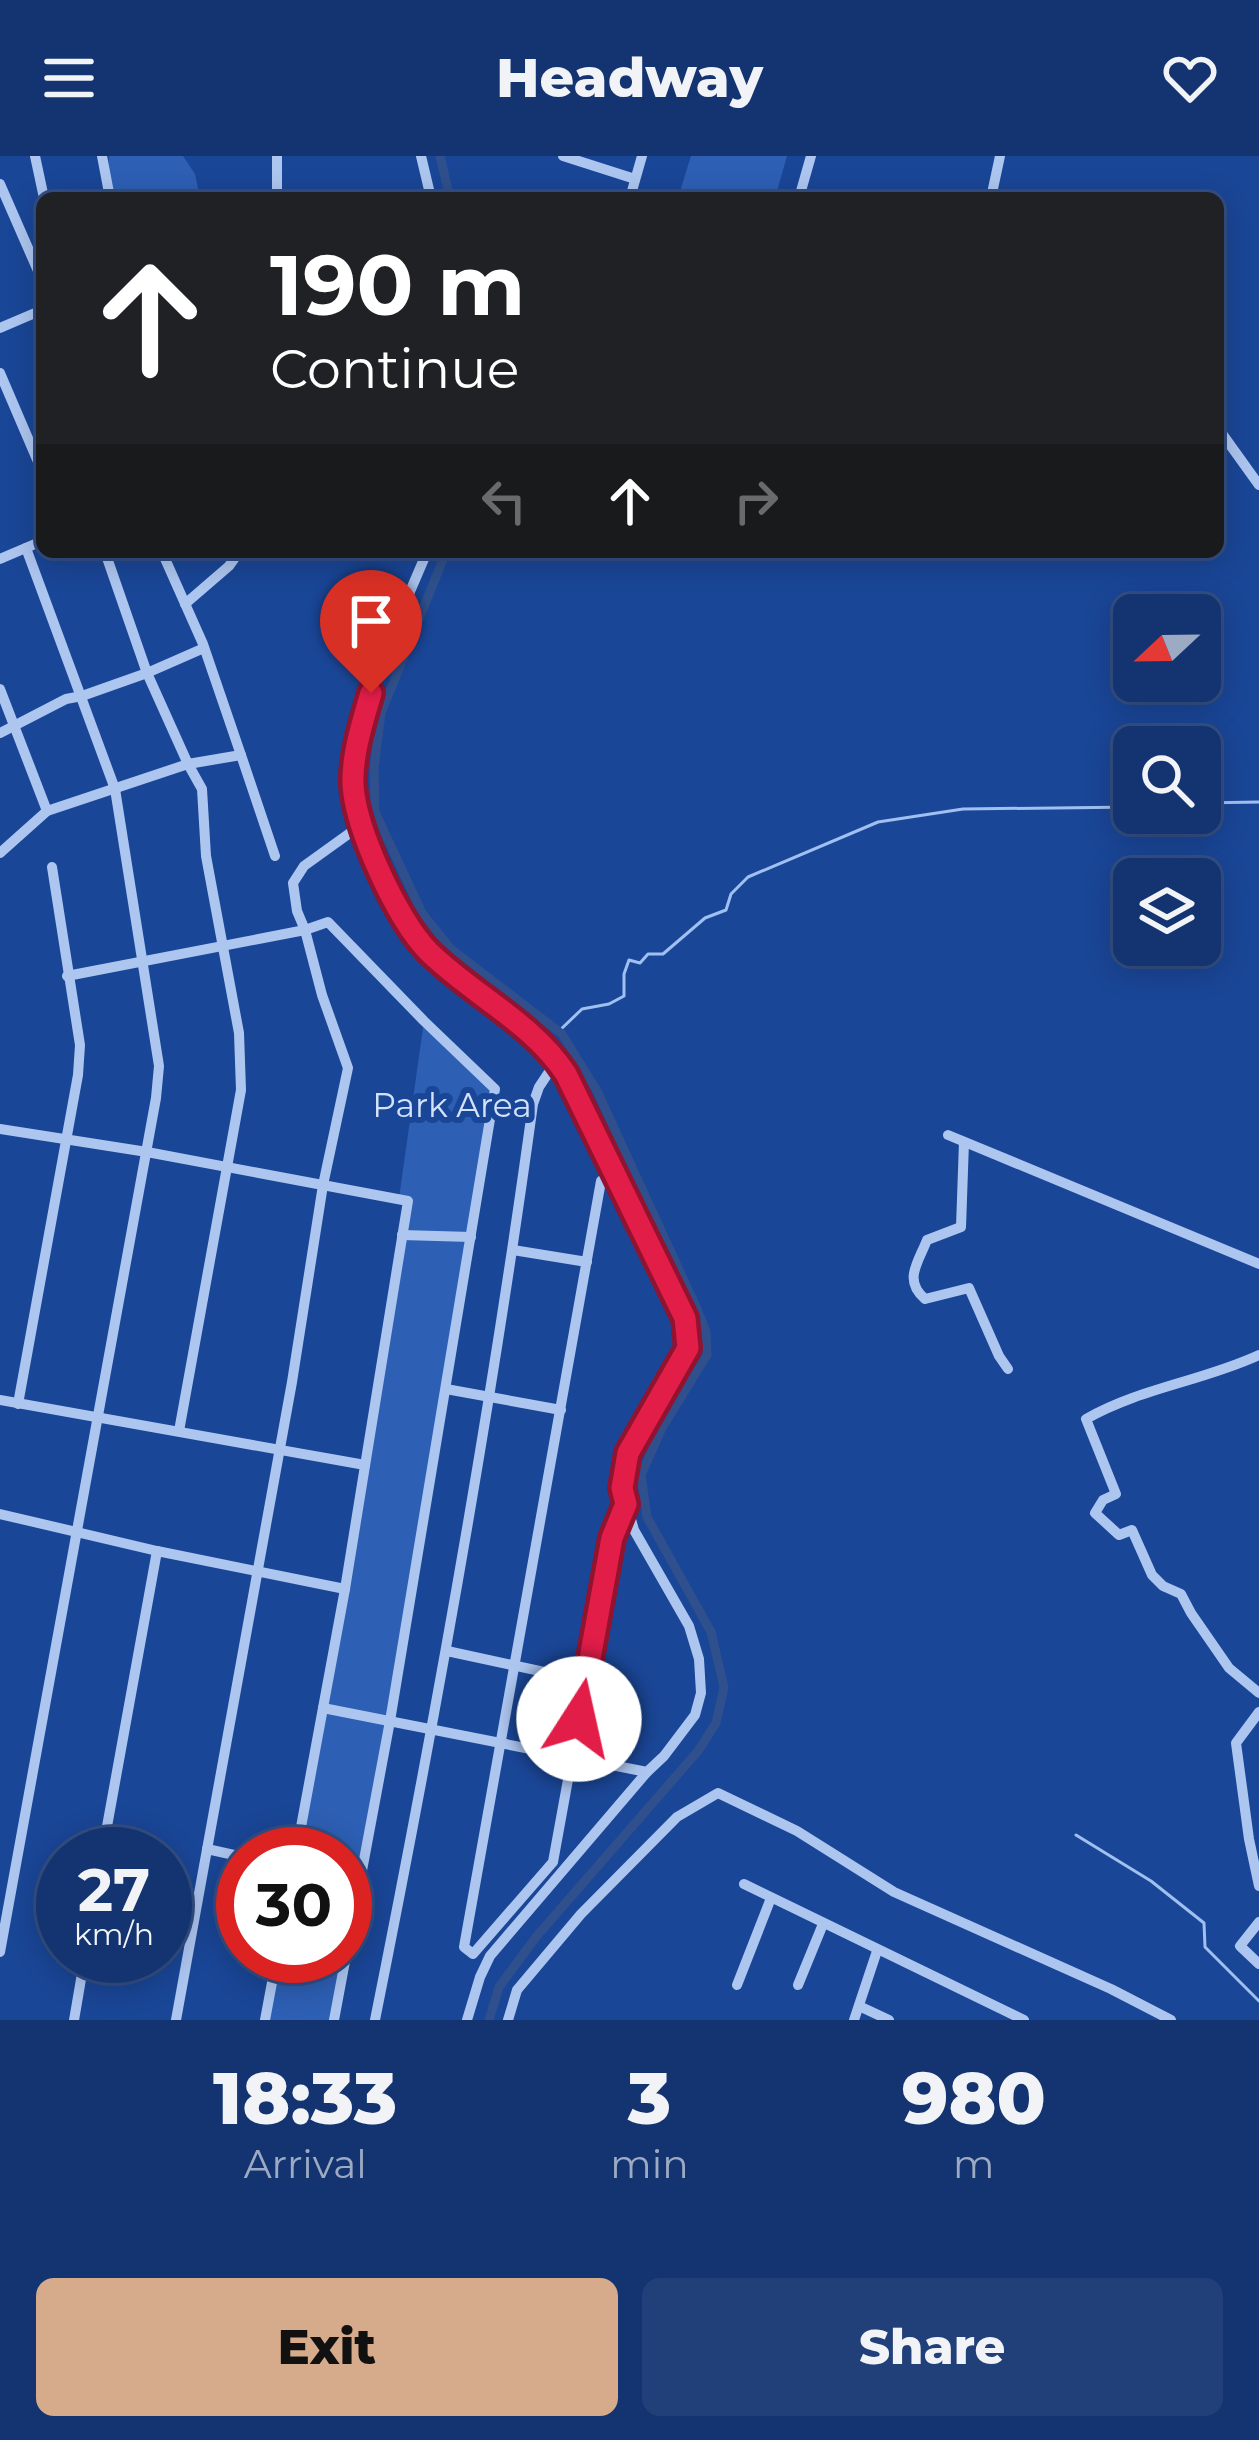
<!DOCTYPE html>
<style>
:root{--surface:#143471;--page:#213f79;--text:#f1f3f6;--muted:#9daac3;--line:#334f84;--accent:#d6ab8b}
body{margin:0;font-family:Montserrat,sans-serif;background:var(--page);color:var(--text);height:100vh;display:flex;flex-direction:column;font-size:45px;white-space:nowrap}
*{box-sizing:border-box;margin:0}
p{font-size:39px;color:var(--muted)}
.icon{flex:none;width:66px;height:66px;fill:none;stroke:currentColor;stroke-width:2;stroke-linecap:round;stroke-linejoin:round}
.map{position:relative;height:1864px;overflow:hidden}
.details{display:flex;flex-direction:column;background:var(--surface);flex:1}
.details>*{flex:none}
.top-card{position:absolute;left:36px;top:36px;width:1188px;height:366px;border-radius:18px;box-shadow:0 6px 30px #0003,0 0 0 3px var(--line);background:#202124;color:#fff;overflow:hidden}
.needle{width:78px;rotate:248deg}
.fabs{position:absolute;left:1113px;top:438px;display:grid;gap:24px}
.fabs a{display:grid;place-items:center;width:108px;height:108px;border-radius:18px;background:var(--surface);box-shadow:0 6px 30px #0003,0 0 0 3px var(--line);font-size:60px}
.speed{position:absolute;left:36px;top:1671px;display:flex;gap:24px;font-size:60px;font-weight:700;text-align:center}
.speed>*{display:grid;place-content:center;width:156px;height:156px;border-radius:50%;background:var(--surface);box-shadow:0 6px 30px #0003,0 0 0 3px var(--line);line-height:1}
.speed small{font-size:30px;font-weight:400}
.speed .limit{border:18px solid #d22;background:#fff;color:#111}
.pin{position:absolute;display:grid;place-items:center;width:102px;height:102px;color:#fff;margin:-123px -51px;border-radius:50% 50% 50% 0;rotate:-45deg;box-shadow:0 0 12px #0007}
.pin .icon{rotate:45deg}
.me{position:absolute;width:132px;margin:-66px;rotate:10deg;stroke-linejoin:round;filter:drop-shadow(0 0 9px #0008)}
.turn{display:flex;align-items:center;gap:42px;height:252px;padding:0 36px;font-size:54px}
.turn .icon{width:156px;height:156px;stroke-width:2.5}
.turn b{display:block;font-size:84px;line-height:102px}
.lanes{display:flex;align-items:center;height:114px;padding:0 36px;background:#0003;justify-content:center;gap:60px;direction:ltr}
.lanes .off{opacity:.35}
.eta{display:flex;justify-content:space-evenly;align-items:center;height:204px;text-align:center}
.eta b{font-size:72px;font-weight:800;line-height:84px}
.action{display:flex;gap:24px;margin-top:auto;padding:24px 36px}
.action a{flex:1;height:138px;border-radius:18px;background:var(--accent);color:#111;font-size:48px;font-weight:800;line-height:138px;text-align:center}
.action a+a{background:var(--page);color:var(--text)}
header{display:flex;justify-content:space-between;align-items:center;height:156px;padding:0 36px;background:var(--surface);font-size:54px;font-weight:800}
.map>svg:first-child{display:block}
</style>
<header><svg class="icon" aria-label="menu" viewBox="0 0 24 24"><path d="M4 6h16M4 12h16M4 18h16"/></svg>Headway<svg class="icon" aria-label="heart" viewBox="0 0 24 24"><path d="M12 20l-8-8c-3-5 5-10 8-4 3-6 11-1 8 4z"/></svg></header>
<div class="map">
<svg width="1259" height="1864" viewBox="0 0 1259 1864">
<rect width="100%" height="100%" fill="#1a4697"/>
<g fill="#2d5fb4">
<polygon points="109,0 183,0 195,18 200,42 114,42 108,17"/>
<polygon points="691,0 787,0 775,42 678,42"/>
<polygon points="424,865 495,933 390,1565 334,1864 265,1864 277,1800 345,1800 345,1698 296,1698 345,1433 408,1046 399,1042"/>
</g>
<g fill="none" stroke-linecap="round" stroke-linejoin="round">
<g stroke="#a0c0f2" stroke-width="3">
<polyline points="1200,647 1259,646"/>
<polyline points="558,876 582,853 609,848 624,840 624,818 629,804 640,807 648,798 663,798 705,762 726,754 731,738 748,721 878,666 963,653 1134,651"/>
<polyline points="1076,1679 1151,1725 1204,1767 1205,1791 1259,1845"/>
</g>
<g stroke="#2f508c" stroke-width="9">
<polyline points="440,0 450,42"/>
<polyline points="446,396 381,557 374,612 375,656 422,757 451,793 562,878 597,935 697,1153 706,1176 707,1199 662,1272 641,1319 647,1361 711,1476 724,1531 716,1567 698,1595 536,1781 499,1831 489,1864"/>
</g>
<g stroke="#adc6f0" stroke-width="10">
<polyline points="35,0 44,42"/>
<polyline points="102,0 110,42"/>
<polyline points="277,0 277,42"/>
<polyline points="421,0 431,42"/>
<polyline points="563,0 635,23"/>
<polyline points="0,28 42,124"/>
<polyline points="630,42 642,0"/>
<polyline points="799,42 811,0"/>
<polyline points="991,42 1000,0"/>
<polyline points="0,172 42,154"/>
<polyline points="0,217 42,315"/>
<polyline points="1218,272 1259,329"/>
<polyline points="105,396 147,517 188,608 202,633 206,700 239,877 241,934 179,1275"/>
<polyline points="162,396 203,488 241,599"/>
<polyline points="427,396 381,503 361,570 353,627 361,671 405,767 429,796 551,895 566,918 685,1162 687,1192 628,1297 622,1332 634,1374 689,1470 699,1503 701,1537 695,1559 664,1600 647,1616 490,1800 480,1821 467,1864"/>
<polyline points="0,403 42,385"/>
<polyline points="185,448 229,410 239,396"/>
<polyline points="0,533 47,655"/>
<polyline points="0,577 66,543 82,540 147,517 204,492"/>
<polyline points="0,697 47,655 188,608 241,599 275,700"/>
<polyline points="67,820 305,774 328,766 424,865 495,933 390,1565 334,1864"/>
<polyline points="0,973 147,996 408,1045 345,1433 296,1698"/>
<polyline points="948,979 1259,1108"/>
<path d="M964 986 961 1071 927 1084C918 1107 903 1124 925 1143L969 1132 999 1200 1008 1213"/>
<polyline points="613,1014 601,1025 464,1791 473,1798 553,1706 612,1382 625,1352"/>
<polyline points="402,1079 471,1081"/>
<polyline points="513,1094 587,1106"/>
<path d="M1259 1199C1203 1225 1140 1232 1086 1263L1116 1338 1103 1344 1095 1357 1119 1379 1132 1374 1152 1419 1163 1430 1181 1438 1191 1457 1229 1512 1259 1537"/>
<polyline points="446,1233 561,1254"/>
<polyline points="0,1244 365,1309"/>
<polyline points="18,1248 78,919 80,889 52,711"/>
<polyline points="0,1358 157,1395 345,1433"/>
<polyline points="447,1495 586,1525"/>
<polyline points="323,1552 647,1616"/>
<polyline points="1259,1556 1236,1587 1249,1683 1259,1730"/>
<polyline points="207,1693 243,1701"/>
<polyline points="102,1698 157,1395"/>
<polyline points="744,1728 1024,1864"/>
<polyline points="1259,1766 1240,1790 1259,1808"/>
<polyline points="0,1796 156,942 159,910 115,633 26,392"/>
<polyline points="737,1829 771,1742"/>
<polyline points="798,1829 823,1768"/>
<polyline points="859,1850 889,1864"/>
<polyline points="74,1864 85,1800"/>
<polyline points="176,1864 292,1226 323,1029 348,912 322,839 305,774 297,755 293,727 304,710 361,669"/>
<polyline points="265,1864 277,1800"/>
<path d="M375 1864C436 1560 491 1255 533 948L539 931 557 904"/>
<polyline points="508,1864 517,1834 581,1758 677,1661 718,1637 797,1675 894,1736 1111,1833 1171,1864"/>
<polyline points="854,1864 877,1795"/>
</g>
</g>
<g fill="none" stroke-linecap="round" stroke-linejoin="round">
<g stroke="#92132f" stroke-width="30">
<path id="route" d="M371 537C363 565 352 598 353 628 355 672 397 763 428 795 471 838 532 866 566 918L685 1162 688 1192 628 1297 622 1332 626 1348 612 1382 579 1563"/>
</g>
<use href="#route" stroke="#e11d48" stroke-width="21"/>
</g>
<g text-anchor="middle" stroke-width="12" stroke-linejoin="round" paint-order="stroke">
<g font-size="33" fill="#d4e3fb" stroke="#1a4697">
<text x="452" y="961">Park Area</text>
</g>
</g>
</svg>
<div class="fabs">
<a><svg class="needle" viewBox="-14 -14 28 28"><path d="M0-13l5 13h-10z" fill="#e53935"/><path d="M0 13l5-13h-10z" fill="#9daac3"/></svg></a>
<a><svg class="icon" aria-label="search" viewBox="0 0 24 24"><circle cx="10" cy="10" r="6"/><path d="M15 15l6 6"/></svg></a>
<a><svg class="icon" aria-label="layers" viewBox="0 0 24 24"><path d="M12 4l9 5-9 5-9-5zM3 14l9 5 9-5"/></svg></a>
</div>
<div class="speed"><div>27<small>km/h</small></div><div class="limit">30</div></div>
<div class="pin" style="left:371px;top:537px;background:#d93025"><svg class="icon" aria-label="arrive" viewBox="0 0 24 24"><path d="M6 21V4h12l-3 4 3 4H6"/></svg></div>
<svg class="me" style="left:579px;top:1563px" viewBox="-20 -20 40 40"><circle r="19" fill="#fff"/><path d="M0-13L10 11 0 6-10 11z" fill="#e11d48"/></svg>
<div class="top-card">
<div class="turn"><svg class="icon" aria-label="ahead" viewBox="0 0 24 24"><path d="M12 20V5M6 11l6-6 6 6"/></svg><div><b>190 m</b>Continue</div></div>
<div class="lanes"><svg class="icon off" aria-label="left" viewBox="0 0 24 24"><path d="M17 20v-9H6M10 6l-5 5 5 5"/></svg><svg class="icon" aria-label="ahead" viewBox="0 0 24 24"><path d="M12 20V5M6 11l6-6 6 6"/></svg><svg class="icon off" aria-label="right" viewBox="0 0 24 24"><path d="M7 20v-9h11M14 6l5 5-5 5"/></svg></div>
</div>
</div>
<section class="details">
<div class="eta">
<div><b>18:33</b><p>Arrival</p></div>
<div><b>3</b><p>min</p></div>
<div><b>980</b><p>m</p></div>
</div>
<div class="action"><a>Exit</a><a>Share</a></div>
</section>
